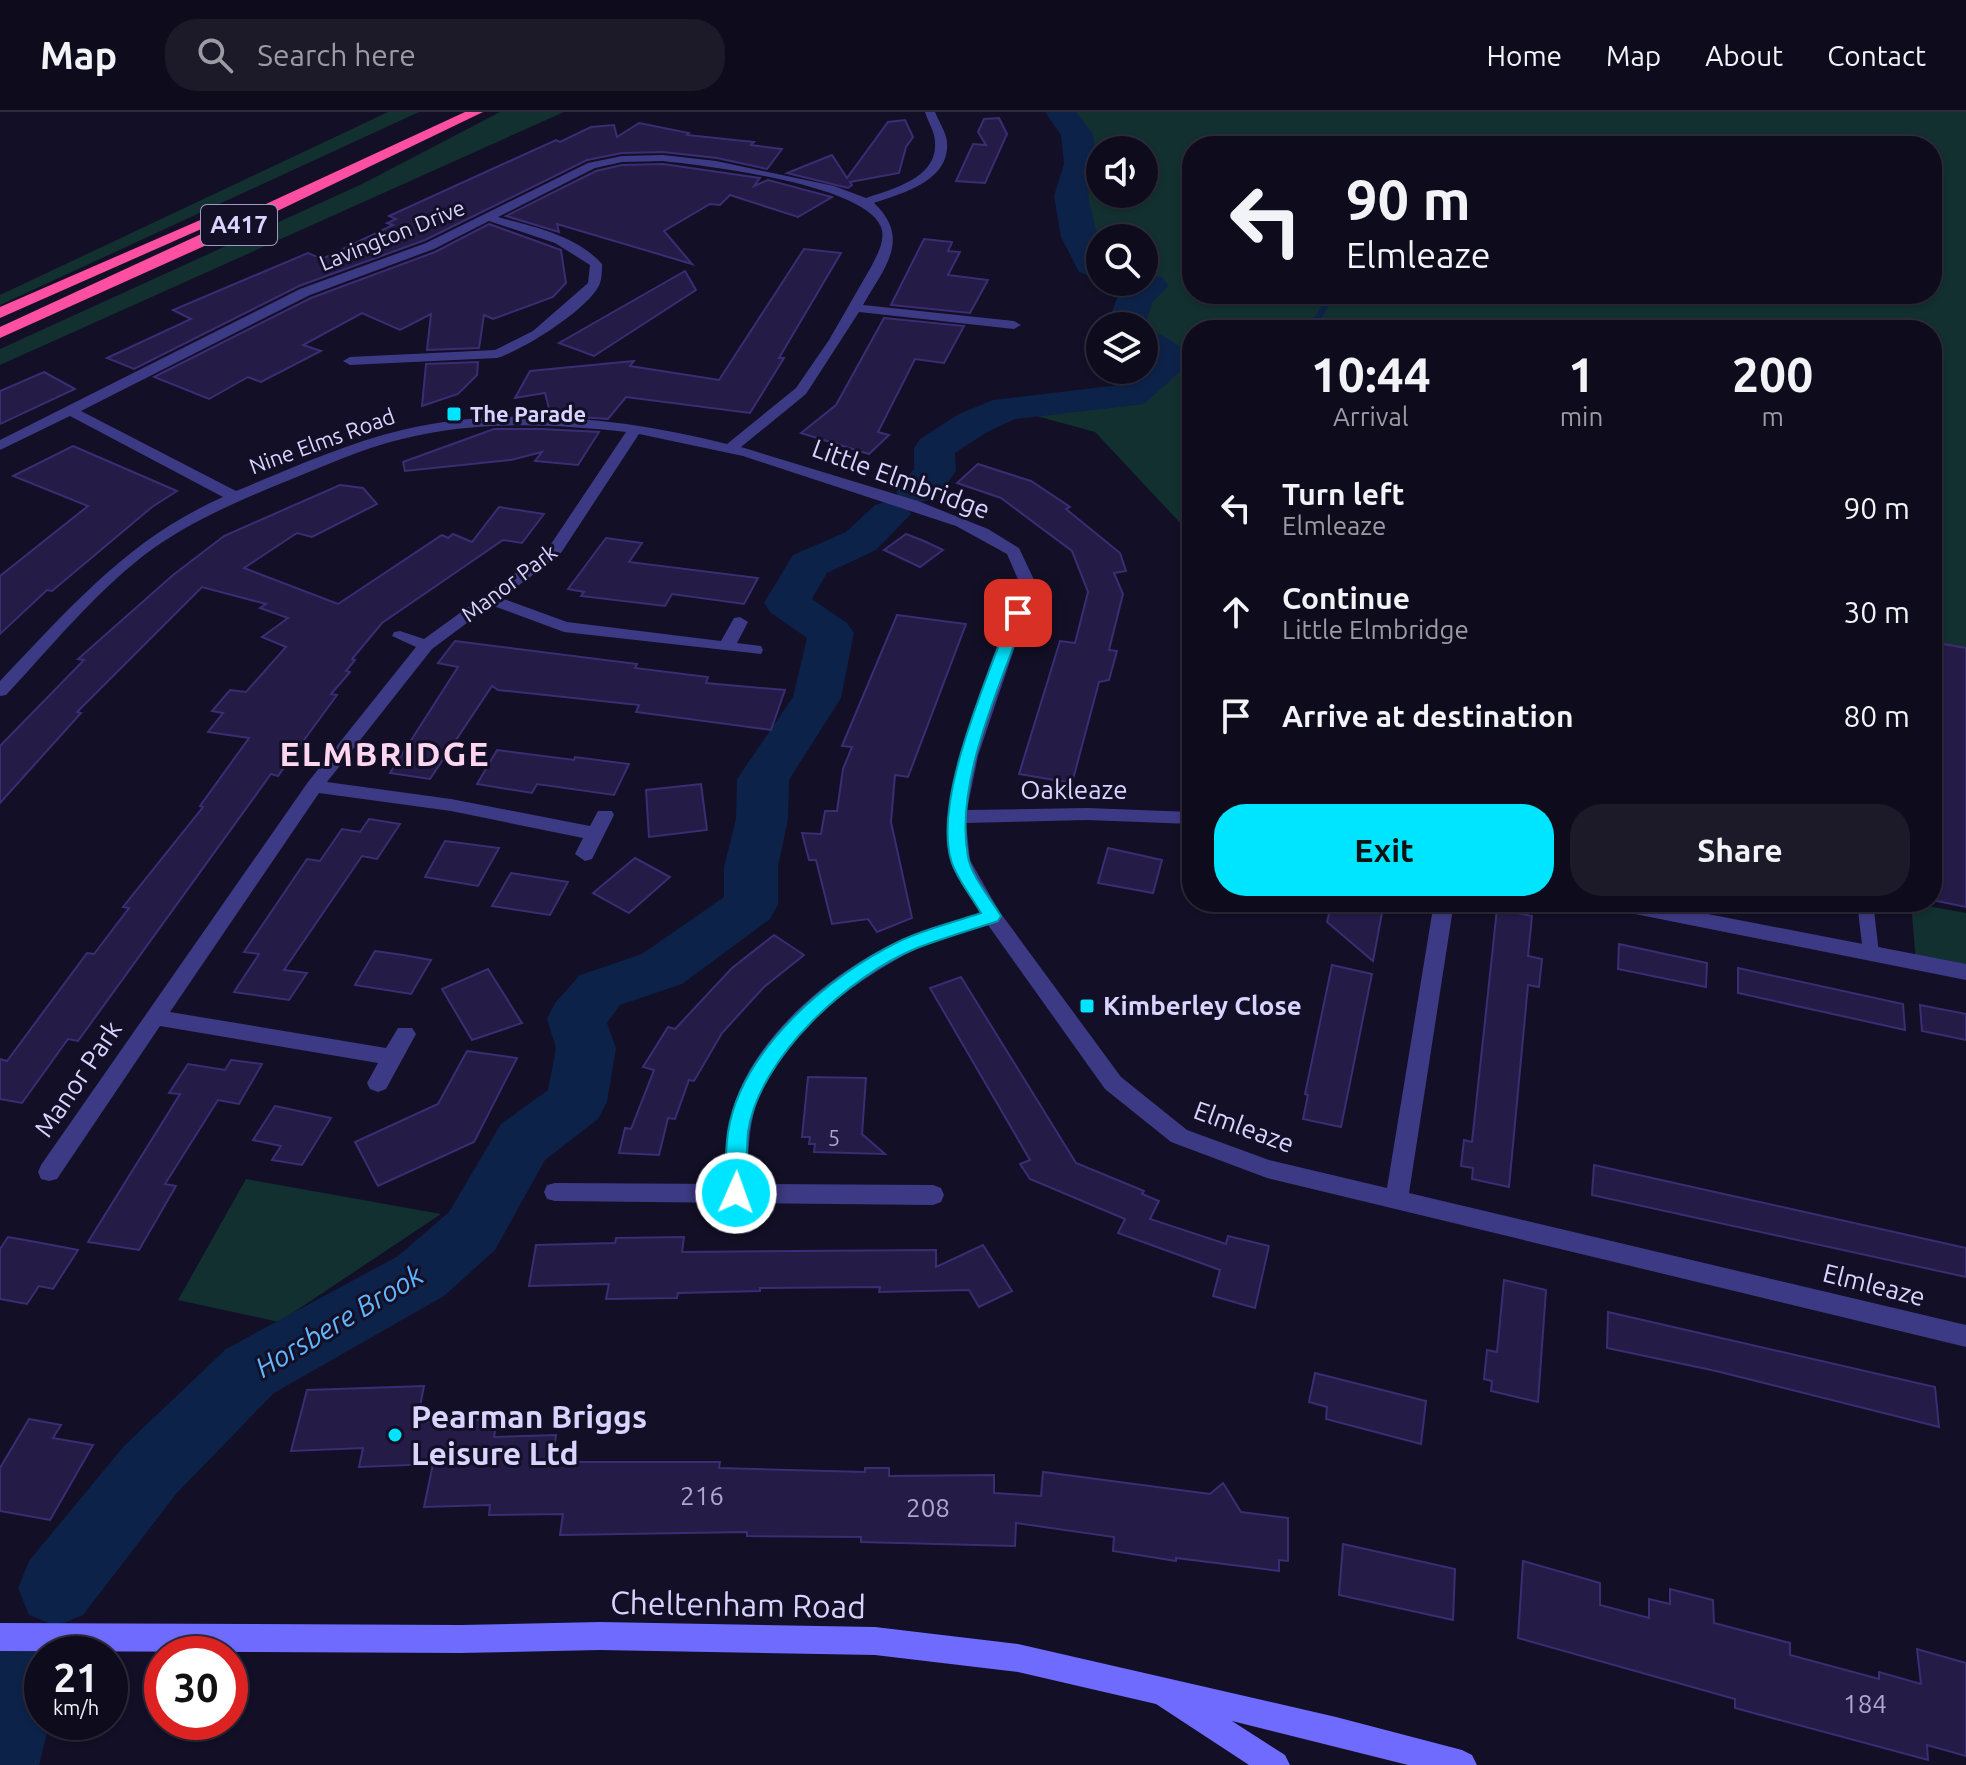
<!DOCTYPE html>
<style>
:root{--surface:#0e0b1c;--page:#1c1929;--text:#f1f3f6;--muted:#9b9ba3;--line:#2e2b3b;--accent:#00e5ff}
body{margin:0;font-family:Ubuntu,sans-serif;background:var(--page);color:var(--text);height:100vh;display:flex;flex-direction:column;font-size:30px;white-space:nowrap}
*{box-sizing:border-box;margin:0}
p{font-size:26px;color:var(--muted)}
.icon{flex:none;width:44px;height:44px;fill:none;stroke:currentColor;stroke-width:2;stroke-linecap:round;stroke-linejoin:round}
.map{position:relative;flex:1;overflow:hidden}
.details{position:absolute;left:1182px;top:208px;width:760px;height:592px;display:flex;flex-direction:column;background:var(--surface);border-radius:32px;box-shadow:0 2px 6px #0004,0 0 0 2px var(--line)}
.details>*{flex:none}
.hud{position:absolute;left:1182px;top:24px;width:760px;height:168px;border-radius:32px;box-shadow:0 2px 6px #0004,0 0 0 2px var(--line);background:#0e0b1c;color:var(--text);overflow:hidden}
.buttons{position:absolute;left:1086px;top:24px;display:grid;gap:16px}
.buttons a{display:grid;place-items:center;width:72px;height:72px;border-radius:50%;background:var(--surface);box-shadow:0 2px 6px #0004,0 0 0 2px var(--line);font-size:40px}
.speed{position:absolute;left:24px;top:1524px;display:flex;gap:16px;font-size:40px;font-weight:700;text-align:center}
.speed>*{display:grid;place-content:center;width:104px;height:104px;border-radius:50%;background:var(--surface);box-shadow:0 2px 6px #0004,0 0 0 2px var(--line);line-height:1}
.speed small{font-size:20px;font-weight:400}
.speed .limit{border:12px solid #d22;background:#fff;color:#111}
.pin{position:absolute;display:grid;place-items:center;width:68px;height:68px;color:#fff;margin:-34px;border-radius:16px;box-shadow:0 4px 12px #0006}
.me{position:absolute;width:88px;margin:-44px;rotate:2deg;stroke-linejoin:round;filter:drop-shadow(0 0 6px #0008)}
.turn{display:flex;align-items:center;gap:28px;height:168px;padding:0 32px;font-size:36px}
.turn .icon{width:104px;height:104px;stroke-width:2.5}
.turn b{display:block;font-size:56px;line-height:68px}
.eta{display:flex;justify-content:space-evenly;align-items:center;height:136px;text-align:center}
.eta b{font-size:48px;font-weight:700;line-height:56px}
.action{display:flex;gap:16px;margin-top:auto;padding:16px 32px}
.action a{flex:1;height:92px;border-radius:32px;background:var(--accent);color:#111;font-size:32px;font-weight:700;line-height:92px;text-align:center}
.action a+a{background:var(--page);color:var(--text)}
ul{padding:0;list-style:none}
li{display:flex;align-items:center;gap:24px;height:104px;padding:0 32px}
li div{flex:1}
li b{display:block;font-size:30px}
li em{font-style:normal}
header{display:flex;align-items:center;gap:48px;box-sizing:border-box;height:112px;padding:0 40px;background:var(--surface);border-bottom:2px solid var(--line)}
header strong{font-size:38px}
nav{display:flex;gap:44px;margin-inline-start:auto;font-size:28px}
.search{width:560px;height:72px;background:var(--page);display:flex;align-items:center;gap:20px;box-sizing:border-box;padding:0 28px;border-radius:32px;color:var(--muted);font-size:30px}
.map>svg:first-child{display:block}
</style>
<header>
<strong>Map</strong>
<div class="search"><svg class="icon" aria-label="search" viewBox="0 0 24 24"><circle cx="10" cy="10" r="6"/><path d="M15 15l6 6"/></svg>Search here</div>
<nav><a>Home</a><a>Map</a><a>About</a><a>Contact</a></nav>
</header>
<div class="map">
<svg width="1966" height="1653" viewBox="0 0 1966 1653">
<rect width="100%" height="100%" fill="#130f26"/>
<g fill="#12302f" fill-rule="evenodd">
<polygon points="388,0 419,0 0,193 0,183"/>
<polygon points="500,0 564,0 0,253 0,237 362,72"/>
<path d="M1060 0H1966V604L1932 598V218H1192V412L1184 411V415L1095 320 1007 296 1130 284 1172 249 1144 228V214L1125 213 1135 186 1149 174 1139 170H1144V126H1100V157L1091 153 1078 125 1071 84 1080 52 1077 22ZM1192 34H1932V182H1192ZM1100 38H1144V82H1100Z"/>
<polygon points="1911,791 1966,801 1966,860 1916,850"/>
<polygon points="246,1067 441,1102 279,1210 178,1188"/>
<polygon points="42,1563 42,1610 47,1610 36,1653 0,1653 0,1565"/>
</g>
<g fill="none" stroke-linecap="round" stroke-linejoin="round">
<g stroke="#0c2248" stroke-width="6">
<polyline points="1401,34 1403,29"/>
<polyline points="1295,218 1317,207 1333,182"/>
<polyline points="1173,249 1192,246"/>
</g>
<g fill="#0c2248" fill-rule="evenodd">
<polygon points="1045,0 1076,0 1093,22 1096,52 1088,84 1100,135 1100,168 1079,160 1061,125 1054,84 1064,52 1061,23"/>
<polygon points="1144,160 1163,166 1168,174 1152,191 1145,214 1107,214 1117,186 1125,176 1121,170 1144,170"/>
<path d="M1144 217C1162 221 1182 233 1192 249L1144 292 1015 307 987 320 955 341 956 359C941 381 930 396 902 389L896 380 914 357V336L920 327 959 302 993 288 1119 273 1138 258H1144L1149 249 1144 246Z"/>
<polygon points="890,389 905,393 911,402 876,438 827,461 812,487 847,511 854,521 841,586 789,668 788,707 778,755 778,793 770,807 682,872 620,893 607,911 616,936 607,990 598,1007 545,1048 495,1138 444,1184 274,1281 176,1382 83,1503 56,1514 29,1503 18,1476 29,1449 124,1334 226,1237 398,1144 449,1100 501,1012 548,978 556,936 547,907 555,891 580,863 642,842 724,785 724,755 736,707 737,667 793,585 807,526 771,501 764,491 793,443 846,420 875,393"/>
<polygon points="23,1524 51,1535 54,1542 42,1542 42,1610 50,1610 39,1653 0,1653 0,1533"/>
</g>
</g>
<g fill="#241b47" stroke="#3b2d73" stroke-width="2">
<polygon points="999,6 1007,22 985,71 956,69 973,32 986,33 978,20 984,7"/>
<polygon points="905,8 913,25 906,35 899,61 850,70 852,73 848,76 787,61 832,43 847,66 888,10"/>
<polygon points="639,11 689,21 687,23 754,30 751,33 782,37 767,57 717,46 663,40 622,41 587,48 425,128 299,174 134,257 107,246 191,207 173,198 308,141 322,147 393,113 387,111 396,107 389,104 556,28 560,30 591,15 614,13 617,25"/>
<polygon points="663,52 746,64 760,66 754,74 768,68 832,85 798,105 730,83 720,93 710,92 664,119 692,152 557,112 559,120 506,104 596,59 622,53"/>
<polygon points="489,112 561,138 566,171 553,185 493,207 484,203 479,236 427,238 431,202 400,218 362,201 303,233 321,239 261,270 248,265 209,287 154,265 311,186 435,140"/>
<polygon points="924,127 952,130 948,139 960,140 948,163 988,168 970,201 891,193"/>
<polygon points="804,137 841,141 779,246 784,246 750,301 626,285 608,307 535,302 549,297 545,281 515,286 530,259 634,249 630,254 719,268"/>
<polygon points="685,159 696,178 594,244 559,231"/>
<polygon points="884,206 964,214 944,251 915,247 878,320 889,323 869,342 801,321 836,293"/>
<polygon points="478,250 477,263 458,282 422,294 426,252"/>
<polygon points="44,260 75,277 0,312 0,279"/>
<polygon points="494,317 542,317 599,320 578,353 535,349 542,340 511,348 405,359 403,350"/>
<polygon points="73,334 177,379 152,395 52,479 47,478 0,522 0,464 88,394 13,364"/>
<polygon points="978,352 1031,369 1070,395 1066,397 1120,441 1126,459 1114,461 1123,482 1109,538 1117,539 1109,568 1099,570 1072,671 1019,662 1060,529 1075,531 1088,480 1072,439 1001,386 957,371"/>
<polygon points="340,373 363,376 377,392 312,425 297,421 244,456 338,492 442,423 448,426 453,422 472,430 499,395 544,402 522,431 503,428 382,511 352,547 355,548 346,559 350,560 331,582 337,583 307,624 278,664 271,662 78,929 68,927 22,991 0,987 0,947 7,949 87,841 94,842 129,796 123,795 203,695 200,694 249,626 208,620 223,601 212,599 230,578 246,580 286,535 262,525 288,506 260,496 266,492 202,475 77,600 81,601 0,691 0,634 84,548 78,547 173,463 224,424"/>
<polygon points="906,422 924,429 943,438 920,455 884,438"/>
<polygon points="606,426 642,431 629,450 758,466 744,492 672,482 665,494 581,484 584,480 568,477"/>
<polygon points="897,503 966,512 908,665 895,663 891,710 912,806 877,820 868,807 832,812 816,748 809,748 802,721 821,722 825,699 837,699 843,657 852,635 842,634"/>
<polygon points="455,529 637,552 635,556 708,565 706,571 785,578 771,618 636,600 639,593 498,578 492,574 430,667 390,661 458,555 438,551"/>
<polygon points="1932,530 1966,536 1966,795 1932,788 1932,709 1939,710 1932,658"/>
<polygon points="497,638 574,648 575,645 629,652 614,683 537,672 532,681 477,672"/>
<polygon points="701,672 707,718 649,725 646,678"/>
<polygon points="369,707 400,712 377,747 362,744 284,858 307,861 289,888 234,880 259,842 244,840 307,747 320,749 342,717 360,720"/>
<polygon points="445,729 499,736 478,774 425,765"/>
<polygon points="1108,736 1162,748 1153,781 1098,771"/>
<polygon points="635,746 670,765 629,801 593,781"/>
<polygon points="511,761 568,770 550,803 492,794"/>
<polygon points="1332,790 1384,790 1373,849 1327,810"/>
<polygon points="1497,797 1532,804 1528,844 1542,847 1539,875 1528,873 1509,1075 1472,1067 1473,1056 1461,1054 1464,1028 1472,1030"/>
<polygon points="774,823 804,843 764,875 722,921 694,969 689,968 675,1007 668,1006 659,1043 619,1041 625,1016 631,1017 654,958 643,955 668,915 675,917 732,856"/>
<polygon points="1619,832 1707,851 1706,875 1618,857"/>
<polygon points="375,839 403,843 431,848 411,882 355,873"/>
<polygon points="1332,853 1372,862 1341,1015 1303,1007 1308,983 1305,982"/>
<polygon points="1738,856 1903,892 1905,918 1738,881"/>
<polygon points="488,857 522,911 472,928 442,877"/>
<polygon points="961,865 1076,1051 1144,1079 1142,1082 1159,1089 1150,1107 1226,1132 1228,1124 1269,1134 1255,1196 1213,1184 1220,1158 1118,1121 1125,1107 1030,1067 1020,1052 1030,1048 930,876"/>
<polygon points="1920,893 1966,902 1966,928 1922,919"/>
<polygon points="467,939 517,946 474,1030 378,1074 355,1030 438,992"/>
<polygon points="231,948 262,952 239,992 218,988 165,1072 176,1074 139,1138 88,1130 180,982 169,981 188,952 225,958"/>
<polygon points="808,965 866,966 862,1022 885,1042 814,1040 815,1032 809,1032 810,1025 802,1025"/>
<polygon points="275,994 331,1006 302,1053 272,1048 281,1034 253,1028"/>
<polygon points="1594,1053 1966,1136 1966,1165 1592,1083"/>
<polygon points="8,1125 36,1130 78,1138 53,1177 39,1174 27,1192 0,1187 0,1137"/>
<polygon points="684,1125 682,1140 936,1138 936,1155 983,1133 1012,1179 979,1195 969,1178 879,1180 880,1175 760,1176 760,1179 678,1181 677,1186 606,1187 609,1172 529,1174 536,1133 615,1131 616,1126"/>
<polygon points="1504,1168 1546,1178 1538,1290 1491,1279 1492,1269 1484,1267 1487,1238 1497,1240"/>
<polygon points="1608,1200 1935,1275 1939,1315 1716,1259 1607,1236"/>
<polygon points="1315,1261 1426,1289 1421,1332 1326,1307 1327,1295 1309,1290"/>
<polygon points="424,1274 417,1310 497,1307 494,1325 556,1323 552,1350 720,1350 719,1356 865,1360 865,1356 889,1356 889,1364 994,1363 994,1381 1041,1384 1043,1360 1210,1382 1223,1371 1241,1400 1288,1406 1288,1449 1279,1448 1279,1459 1176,1446 1176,1449 1113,1439 1114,1425 1016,1411 1015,1434 861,1430 861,1425 747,1424 747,1420 560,1423 563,1402 489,1403 490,1393 424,1395 433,1352 359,1355 363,1336 291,1339 307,1278"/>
<polygon points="29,1307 61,1313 53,1326 93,1333 50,1408 0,1399 0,1356"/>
<polygon points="1343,1432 1455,1457 1453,1508 1339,1483"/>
<polygon points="1523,1449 1600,1471 1600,1493 1649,1506 1649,1487 1670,1492 1670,1477 1713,1488 1714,1511 1790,1531 1790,1543 1879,1567 1879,1560 1921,1572 1917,1537 1966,1551 1966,1644 1927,1633 1928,1648 1735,1596 1735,1587 1518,1526"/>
</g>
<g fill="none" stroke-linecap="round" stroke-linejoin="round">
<polygon fill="#3d3a85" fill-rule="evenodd" points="1857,790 1873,790 1879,841 1871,847 1863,841"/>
<g fill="#3d3a85" fill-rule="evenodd">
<path d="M925 0H935C939 10 946 20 947 30 950 69 903 81 874 91 912 127 884 156 863 193L1014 209 1021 213 1014 217 859 200 806 282 741 335 918 389 988 417 1019 436 1036 472 978 644 967 698 1087 696 1192 700V712L1087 708 966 711 970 748 999 799 1121 965 1187 1018 1269 1048 1387 1076 1434 790H1454L1409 1081 1966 1213V1235L1267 1066 1171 1030 1105 977 988 813C962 821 936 827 912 839 851 871 778 925 756 993 748 1019 748 1044 748 1072L933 1073 941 1076 944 1083 941 1090 933 1093 555 1089 547 1087 544 1080 547 1073 555 1071 725 1072C725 1044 726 1020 734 993 758 920 836 856 905 826 929 815 955 809 980 801 971 784 955 765 950 747 933 685 998 536 1020 472L1007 442 956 414 743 344 639 322 559 444 501 486 567 510 721 529 734 506 740 505 748 510 737 531 761 534 763 538 761 542 564 520 491 493 432 537 327 670 451 687 590 714 598 699H612L614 703 592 747 585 749 575 742 583 726 451 699 319 681 170 900 386 936 398 916H412L416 922 386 977 378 980 370 977 367 971 378 951 160 914 57 1067 49 1069 41 1067 38 1060 41 1053 308 670 416 535 392 524 394 520 400 519 424 527 547 438 626 320C552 312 475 308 402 327 361 337 322 355 282 371 233 391 185 412 143 444 92 484 50 536 6 583L0 584V569C71 495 128 427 223 385L70 304 0 338V328L300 177 426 131 588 51 622 44 663 43 716 49 834 74 866 86C893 77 938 66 935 30 935 20 928 10 925 0ZM663 49C707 54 864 72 881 115 886 128 877 143 871 155L829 228 796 276 727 332C621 306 509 293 402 318 344 332 290 357 236 379L81 299 310 183 434 137 489 109 555 131 590 153 588 171 533 219 495 238 350 245 343 249 350 253 497 246C522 239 592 195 600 171 602 166 602 158 602 152 576 123 534 115 498 105L595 56 622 50Z"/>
<polygon points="1600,790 1646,790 1966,852 1966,868 1610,797"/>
</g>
<polygon fill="#6f6bff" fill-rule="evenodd" points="600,1510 875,1515 1018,1532 1336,1605 1462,1638 1472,1643 1477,1653 1408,1653 1232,1609 1285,1643 1290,1653 1249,1653 1156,1592 1018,1560 875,1543 600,1538 461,1541 0,1539 0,1511 461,1513"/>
<g fill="#ff4fa3" fill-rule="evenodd">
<polygon points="465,0 483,0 211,131 0,226 0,215"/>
<polygon points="228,96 233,97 233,103 0,206 0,195"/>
</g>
</g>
<path fill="#00e5ff" stroke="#0095a6" stroke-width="2" d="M1018 497 1026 501C1001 572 954 669 968 745 972 765 991 787 1001 804L998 809C971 818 943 826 917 836 850 863 759 945 748 1020 746 1040 747 1061 746 1081L743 1088 736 1090 728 1088 725 1081C726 1061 725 1040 728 1020 741 938 829 863 900 829 925 817 955 810 981 801 972 785 956 766 951 748 933 686 989 562 1011 501Z"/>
<g fill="#00e5ff" stroke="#130f26" stroke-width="3">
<rect x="446" y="294" width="16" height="16" rx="4"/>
<rect x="1079" y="886" width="16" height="16" rx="4"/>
<circle cx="395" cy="1323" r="8"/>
</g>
<g text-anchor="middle" stroke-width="6" stroke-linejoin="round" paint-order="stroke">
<g font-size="22" fill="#d9d4ff" stroke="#130f26">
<text transform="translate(392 123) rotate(-22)" y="8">Lavington Drive</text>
<text transform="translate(322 329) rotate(-20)" y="8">Nine Elms Road</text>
<text transform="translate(509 471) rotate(-37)" y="8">Manor Park</text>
</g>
<g font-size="22" font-weight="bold" fill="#d9d4ff" stroke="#130f26" text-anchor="start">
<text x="470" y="310">The Parade</text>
</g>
<g font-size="22" fill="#aca6d1">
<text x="834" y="1034">5</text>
</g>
<rect fill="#130f26" stroke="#9e99be" stroke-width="2" x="201" y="93" width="76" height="40" rx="6"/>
<g font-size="24" font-weight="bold" fill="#d9d4ff">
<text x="239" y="121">A417</text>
</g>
<g font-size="26" fill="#d9d4ff" stroke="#130f26">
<text transform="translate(901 367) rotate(20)" y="9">Little Elmbridge</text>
<text x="1074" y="687">Oakleaze</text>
<text transform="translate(78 967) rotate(-56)" y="9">Manor Park</text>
<text transform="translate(1244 1015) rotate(20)" y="9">Elmleaze</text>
<text transform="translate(1874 1173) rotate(14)" y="9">Elmleaze</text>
</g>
<g font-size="26" font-weight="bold" fill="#d9d4ff" stroke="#130f26" text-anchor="start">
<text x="1103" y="903">Kimberley Close</text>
</g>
<g font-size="26" fill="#aca6d1">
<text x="702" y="1393">216</text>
<text x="928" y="1405">208</text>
<text x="1865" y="1601">184</text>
</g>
<g font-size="28" font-style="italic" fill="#62b6ff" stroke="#130f26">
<text transform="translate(339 1209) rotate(-31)" y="10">Horsbere Brook</text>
</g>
<g font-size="32" font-weight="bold" fill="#d9d4ff" stroke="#130f26" text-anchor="start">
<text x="411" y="1316">Pearman Briggs<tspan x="411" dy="37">Leisure Ltd</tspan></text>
</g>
<g font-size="32" fill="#d9d4ff" stroke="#130f26">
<text transform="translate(738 1493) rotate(1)" y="11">Cheltenham Road</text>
</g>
<g font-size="34" font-weight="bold" letter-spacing="2" fill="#ffd6f0" stroke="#130f26">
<text x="385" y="654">ELMBRIDGE</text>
</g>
</g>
</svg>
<div class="buttons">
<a><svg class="icon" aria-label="sound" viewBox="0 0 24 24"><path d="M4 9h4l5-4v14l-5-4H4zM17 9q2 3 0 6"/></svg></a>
<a><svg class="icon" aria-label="search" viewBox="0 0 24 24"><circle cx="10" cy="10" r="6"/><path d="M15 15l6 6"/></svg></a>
<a><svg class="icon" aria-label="layers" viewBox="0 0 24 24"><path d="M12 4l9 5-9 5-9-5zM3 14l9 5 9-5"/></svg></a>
</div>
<div class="speed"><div>21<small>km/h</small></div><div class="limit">30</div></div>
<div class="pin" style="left:1018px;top:501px;background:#d93025"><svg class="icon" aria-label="arrive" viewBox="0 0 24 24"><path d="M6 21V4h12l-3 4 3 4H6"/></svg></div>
<svg class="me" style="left:736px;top:1081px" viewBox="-20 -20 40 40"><circle r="17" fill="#00e5ff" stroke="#fff" stroke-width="3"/><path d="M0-11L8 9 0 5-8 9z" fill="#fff"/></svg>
<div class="hud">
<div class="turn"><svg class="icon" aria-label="left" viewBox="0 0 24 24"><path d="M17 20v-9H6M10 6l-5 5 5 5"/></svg><div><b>90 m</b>Elmleaze</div></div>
</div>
<section class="details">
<div class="eta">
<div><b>10:44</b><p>Arrival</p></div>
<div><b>1</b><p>min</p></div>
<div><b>200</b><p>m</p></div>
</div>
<ul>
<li><svg class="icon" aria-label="left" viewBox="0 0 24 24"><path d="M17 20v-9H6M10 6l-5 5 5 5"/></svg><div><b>Turn left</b><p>Elmleaze</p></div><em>90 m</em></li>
<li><svg class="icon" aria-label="ahead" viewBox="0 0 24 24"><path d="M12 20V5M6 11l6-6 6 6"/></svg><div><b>Continue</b><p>Little Elmbridge</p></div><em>30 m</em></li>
<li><svg class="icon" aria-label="arrive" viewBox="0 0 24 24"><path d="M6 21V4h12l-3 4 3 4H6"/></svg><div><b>Arrive at destination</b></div><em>80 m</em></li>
</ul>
<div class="action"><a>Exit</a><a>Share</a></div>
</section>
</div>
